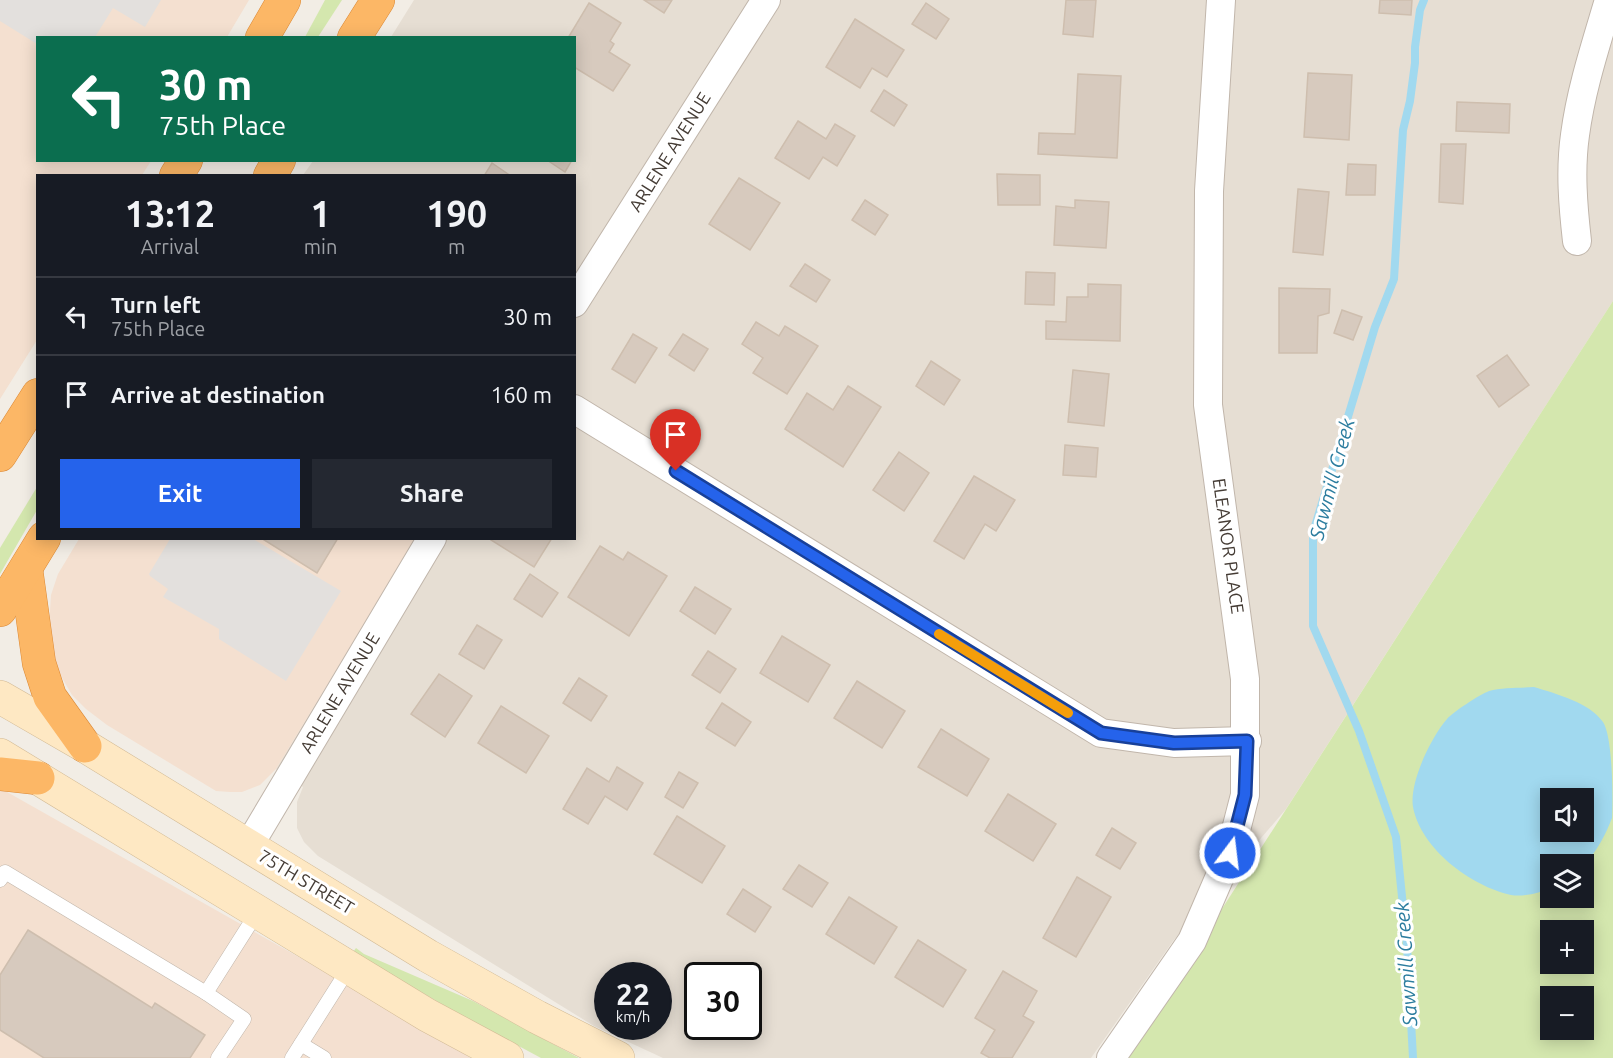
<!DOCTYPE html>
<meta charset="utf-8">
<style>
:root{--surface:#171b24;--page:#242831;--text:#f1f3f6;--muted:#9ea1a6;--line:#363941;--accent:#2563eb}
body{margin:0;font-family:Ubuntu,sans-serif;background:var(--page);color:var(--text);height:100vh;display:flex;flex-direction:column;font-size:22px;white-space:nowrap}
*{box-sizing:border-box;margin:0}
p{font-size:20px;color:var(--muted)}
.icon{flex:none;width:33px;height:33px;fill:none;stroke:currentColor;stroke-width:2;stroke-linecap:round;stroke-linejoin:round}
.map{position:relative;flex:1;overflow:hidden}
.panel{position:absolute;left:36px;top:174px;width:540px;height:366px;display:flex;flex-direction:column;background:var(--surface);border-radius:0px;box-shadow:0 3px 15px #0003}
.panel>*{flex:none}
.banner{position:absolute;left:36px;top:36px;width:540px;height:126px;border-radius:0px;box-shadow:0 3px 15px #0003;background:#0b6e4f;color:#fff;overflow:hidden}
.buttons{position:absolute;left:1540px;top:788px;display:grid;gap:12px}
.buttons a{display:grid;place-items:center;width:54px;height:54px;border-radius:0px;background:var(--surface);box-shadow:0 3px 15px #0003;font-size:30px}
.speed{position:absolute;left:594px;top:962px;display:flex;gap:12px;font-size:30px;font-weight:700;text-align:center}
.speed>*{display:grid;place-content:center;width:78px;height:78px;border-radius:50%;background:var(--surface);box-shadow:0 3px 15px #0003;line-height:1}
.speed small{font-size:15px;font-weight:400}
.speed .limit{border:3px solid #111;border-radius:9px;background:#fff;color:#111}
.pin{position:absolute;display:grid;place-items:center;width:51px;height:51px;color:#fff;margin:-62px -26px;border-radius:50% 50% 50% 0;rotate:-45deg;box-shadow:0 0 6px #0007}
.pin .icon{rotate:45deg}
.me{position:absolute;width:66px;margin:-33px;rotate:15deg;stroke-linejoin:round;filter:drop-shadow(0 0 4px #0008)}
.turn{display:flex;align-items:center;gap:21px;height:126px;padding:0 24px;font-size:27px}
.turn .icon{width:78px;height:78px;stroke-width:2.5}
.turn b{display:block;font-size:42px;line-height:51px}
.eta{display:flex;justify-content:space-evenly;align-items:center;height:102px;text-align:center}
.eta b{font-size:36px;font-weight:700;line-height:42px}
.action{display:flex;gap:12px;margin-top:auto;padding:12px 24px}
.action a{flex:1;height:69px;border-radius:0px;background:var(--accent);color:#fff;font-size:24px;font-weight:700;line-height:69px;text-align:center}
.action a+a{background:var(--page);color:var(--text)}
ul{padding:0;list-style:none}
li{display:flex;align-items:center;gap:18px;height:78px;padding:0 24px;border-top:2px solid var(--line)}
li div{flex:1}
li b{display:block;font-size:22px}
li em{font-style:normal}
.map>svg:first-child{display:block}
</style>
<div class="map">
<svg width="1613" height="1058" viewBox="0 0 1613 1058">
<rect width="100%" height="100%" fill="#f2ede5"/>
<path fill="#e6ded3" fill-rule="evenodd" d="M414 0H1613V301L1286 809 1173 941 1091 1058H663L594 1026 318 856 304 842 297 828V802L303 787 276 769 416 539 574 538V176L303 175 313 161 574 160V38L391 37ZM608 975H658V1026H608ZM698 975H748V1026H698Z"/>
<g fill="#f4e0d0">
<polygon points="0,0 249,0 227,37 38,38 38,160 151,161 142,175 38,176 37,340 0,399"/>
<polygon points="79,539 416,539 276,769 260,785 242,792 230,792 216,791 107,725 86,709 72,695 57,669 49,628 51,595 58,574"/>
<polygon points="0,788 304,960 471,1058 0,1058"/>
</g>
<g fill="#d4e7ae" fill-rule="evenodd">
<polygon points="325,0 342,0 318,37 305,37"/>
<path d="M1613 301V1058H1126ZM1551 798H1584V831H1551ZM1551 864H1584V897H1551ZM1551 930H1584V963H1551ZM1551 996H1584V1029H1551Z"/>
<polygon points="37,487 37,510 0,574 0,548"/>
<polygon points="356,948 364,954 473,1001 579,1058 541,1058 450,1009 353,952"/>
</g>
<g fill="#e3e0dd">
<polygon points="0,0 161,0 145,27 113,8 95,37 38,38 37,44 0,21"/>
<polygon points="170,539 253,539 341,591 286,681 219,639 219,629 163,597 168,589 150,576 149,574"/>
</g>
<path fill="#a1d9ef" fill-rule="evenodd" d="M1534 687C1556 694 1589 702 1603 722 1613 737 1613 801 1612 818 1606 834 1596 853 1584 865L1551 864V888C1540 893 1523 897 1511 895 1471 886 1421 849 1413 807 1409 783 1431 737 1447 719 1453 712 1479 695 1489 691 1502 687 1520 688 1534 687ZM1551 798H1584V831H1551Z"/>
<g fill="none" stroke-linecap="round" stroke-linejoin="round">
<polyline stroke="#a1d9ef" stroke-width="8" points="1413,1058 1407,946 1396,837 1359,731 1313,626 1313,533 1375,327 1394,279 1403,130 1410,101 1415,63 1415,47 1420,10 1424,0"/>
</g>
<g fill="#d7cabe" stroke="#cebeae" stroke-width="1.5">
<polygon points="644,0 672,0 664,13"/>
<polygon points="1066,0 1096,0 1093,37 1063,34"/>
<polygon points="1380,0 1412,0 1411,15 1379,13"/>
<polygon points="589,3 621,23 610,41 614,44 609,52 630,65 613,91 574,67 574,38 568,38"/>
<polygon points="926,3 949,19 936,39 912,24"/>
<polygon points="855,19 904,50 887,77 872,68 860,88 826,67"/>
<polygon points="1308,73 1352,75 1349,140 1304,137"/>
<polygon points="1078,74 1121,76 1117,158 1038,154 1039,133 1075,134"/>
<polygon points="884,90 907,105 894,126 871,111"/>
<polygon points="1457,102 1510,104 1509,133 1456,131"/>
<polygon points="798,121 826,139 835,124 855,136 837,166 823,157 809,179 775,158"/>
<polygon points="1441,144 1466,144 1463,204 1439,202"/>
<polygon points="547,160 572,160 565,172"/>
<polygon points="492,163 511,176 484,176"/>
<polygon points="1348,164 1376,165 1375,195 1346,195"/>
<polygon points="997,174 1040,175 1040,205 998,205"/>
<polygon points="739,178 780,203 750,250 709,224"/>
<polygon points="1298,189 1329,192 1323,255 1293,252"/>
<polygon points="865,200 888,215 875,235 852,220"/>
<polygon points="1075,200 1109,202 1106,248 1054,245 1056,206 1075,208"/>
<polygon points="805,264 830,280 816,302 790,286"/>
<polygon points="1026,272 1055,273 1054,305 1025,304"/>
<polygon points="1088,284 1121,285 1120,341 1046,339 1046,321 1066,322 1067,297 1088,297"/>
<polygon points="1279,288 1330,289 1329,313 1318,316 1317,353 1279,353"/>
<polygon points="1342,310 1362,317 1353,340 1334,333"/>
<polygon points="756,322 779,336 785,326 818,346 787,394 753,373 763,358 742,344"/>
<polygon points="633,334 657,348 635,383 612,369"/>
<polygon points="683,334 708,349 694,371 669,355"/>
<polygon points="1507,355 1529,385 1499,407 1477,376"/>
<polygon points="931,361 960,380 944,405 916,386"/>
<polygon points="1073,370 1109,374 1104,426 1068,422"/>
<polygon points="848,386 881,407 843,467 785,429 807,393 833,410"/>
<polygon points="1065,445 1098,448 1096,477 1063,475"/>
<polygon points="899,452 929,473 904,511 873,490"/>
<polygon points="974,476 1015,500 996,531 985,524 964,559 934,541"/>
<polygon points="261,538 338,538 317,573"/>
<polygon points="492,538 552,538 534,567 491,540"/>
<polygon points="600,546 623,560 628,552 667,576 629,636 568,597"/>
<polygon points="530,574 558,593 542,617 514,599"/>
<polygon points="695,587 731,609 715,634 680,611"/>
<polygon points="477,625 502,640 484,669 459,654"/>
<polygon points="782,636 830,665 808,702 760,673"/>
<polygon points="708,651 736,669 720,693 692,675"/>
<polygon points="439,674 472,696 445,737 411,714"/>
<polygon points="579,678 607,696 591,721 563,703"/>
<polygon points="857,681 905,711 882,748 834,718"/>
<polygon points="722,703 751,722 735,746 706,728"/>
<polygon points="501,706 549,736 526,773 478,743"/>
<polygon points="941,729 989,759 967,796 918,767"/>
<polygon points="617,767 643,783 627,810 605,796 588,824 563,809 587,768 609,782"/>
<polygon points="679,772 698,783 683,808 665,797"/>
<polygon points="1008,794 1056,824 1033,861 985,831"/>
<polygon points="677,816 725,846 702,883 654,854"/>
<polygon points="1112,828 1136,843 1120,869 1096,855"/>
<polygon points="799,865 828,883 812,907 783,889"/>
<polygon points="1077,877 1111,897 1076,957 1043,938"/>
<polygon points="743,889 771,907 755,932 727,914"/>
<polygon points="849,897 897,927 874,964 826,934"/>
<polygon points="28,930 152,1008 155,1003 205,1035 190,1058 44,1058 0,1030 0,975"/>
<polygon points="918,940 966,970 943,1007 895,977"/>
<polygon points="1003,971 1037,991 1023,1016 1034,1022 1012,1058 990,1058 981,1053 995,1030 975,1018"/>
</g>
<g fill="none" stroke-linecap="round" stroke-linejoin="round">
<g stroke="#c1b6ab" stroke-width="15">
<g id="lane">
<polyline points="0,880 5,872 206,993"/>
<polyline points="301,1044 324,1058"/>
<polyline points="218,1058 244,1019 206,993 258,911"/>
<polyline points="292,1058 349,968"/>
</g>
</g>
<g stroke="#c1b6ab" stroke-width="30">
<g id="street">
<path d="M1577 241C1573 206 1570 170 1575 135 1581 89 1596 44 1609 0"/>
<polyline points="574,303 766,0"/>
<polyline points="574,409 1101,733 1174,743 1247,741"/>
<polyline points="248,847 432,538"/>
<polyline points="1111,1058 1192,941 1230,853 1245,795 1245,679 1208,405 1209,191 1221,0"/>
</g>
</g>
<g stroke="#d2ba95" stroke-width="34">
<g id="secondary">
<polyline points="0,697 85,746 428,956 537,1017 618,1058"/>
<polyline points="0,755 427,1015 507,1058"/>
</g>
</g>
<g stroke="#db8936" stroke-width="34">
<g id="highway">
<polyline points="262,38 284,0"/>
<polyline points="354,38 378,0"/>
<polyline points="176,176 186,160"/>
<polyline points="270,176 279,160"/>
<polyline points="0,455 38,395"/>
<polyline points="26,569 39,663 50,697 85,746"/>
<polyline points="0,610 44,538"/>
<polyline points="0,774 38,778"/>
</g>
</g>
<use href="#lane" stroke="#fff" stroke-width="14"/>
<use href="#street" stroke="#fff" stroke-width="28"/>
<use href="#secondary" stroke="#fee8c3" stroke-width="33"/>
<use href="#highway" stroke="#fcb766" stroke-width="33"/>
</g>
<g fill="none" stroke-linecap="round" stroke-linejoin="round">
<g stroke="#184099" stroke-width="15">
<polyline id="route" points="676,471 1101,733 1174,743 1247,741 1245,795 1230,853"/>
</g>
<use href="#route" stroke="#2563eb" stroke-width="10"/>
<polyline stroke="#f59e0b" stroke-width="10" points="939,634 1068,713"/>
</g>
<g text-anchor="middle" stroke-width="6" stroke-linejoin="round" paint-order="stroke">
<g font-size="18" fill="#453c35" stroke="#fff">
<text transform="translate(670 152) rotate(-58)" y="6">ARLENE AVENUE</text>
<text transform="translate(1228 546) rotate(82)" y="6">ELEANOR PLACE</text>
<text transform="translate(340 693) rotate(-59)" y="6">ARLENE AVENUE</text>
<text transform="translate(306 882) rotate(31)" y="6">75TH STREET</text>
</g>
<g font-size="20" font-style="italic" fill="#2c7d9f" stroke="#fff">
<text transform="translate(1332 479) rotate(-75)" y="7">Sawmill Creek</text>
<text transform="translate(1406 964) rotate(-94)" y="7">Sawmill Creek</text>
</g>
</g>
</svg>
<div class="buttons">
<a><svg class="icon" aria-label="sound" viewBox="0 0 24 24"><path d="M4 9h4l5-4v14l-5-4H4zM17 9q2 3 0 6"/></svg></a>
<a><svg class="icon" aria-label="layers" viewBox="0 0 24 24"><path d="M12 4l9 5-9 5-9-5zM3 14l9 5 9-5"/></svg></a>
<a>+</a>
<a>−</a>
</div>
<div class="speed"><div>22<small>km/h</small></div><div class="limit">30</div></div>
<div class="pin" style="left:676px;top:471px;background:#d93025"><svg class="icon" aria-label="arrive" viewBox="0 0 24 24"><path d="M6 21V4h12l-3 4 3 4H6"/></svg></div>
<svg class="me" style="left:1230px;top:853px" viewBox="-20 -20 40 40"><circle r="17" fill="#2563eb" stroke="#fff" stroke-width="3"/><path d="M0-11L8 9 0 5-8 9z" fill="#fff"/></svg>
<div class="banner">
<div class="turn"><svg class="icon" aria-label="left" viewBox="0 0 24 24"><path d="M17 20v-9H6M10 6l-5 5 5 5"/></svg><div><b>30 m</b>75th Place</div></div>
</div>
<section class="panel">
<div class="eta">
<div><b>13:12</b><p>Arrival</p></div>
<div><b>1</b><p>min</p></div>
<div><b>190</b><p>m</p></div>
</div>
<ul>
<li><svg class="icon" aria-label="left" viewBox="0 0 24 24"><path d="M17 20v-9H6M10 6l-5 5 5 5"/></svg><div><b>Turn left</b><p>75th Place</p></div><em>30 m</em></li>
<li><svg class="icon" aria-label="arrive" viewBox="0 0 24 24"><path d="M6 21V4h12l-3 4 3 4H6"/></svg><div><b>Arrive at destination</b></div><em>160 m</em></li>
</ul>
<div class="action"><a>Exit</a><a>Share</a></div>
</section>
</div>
